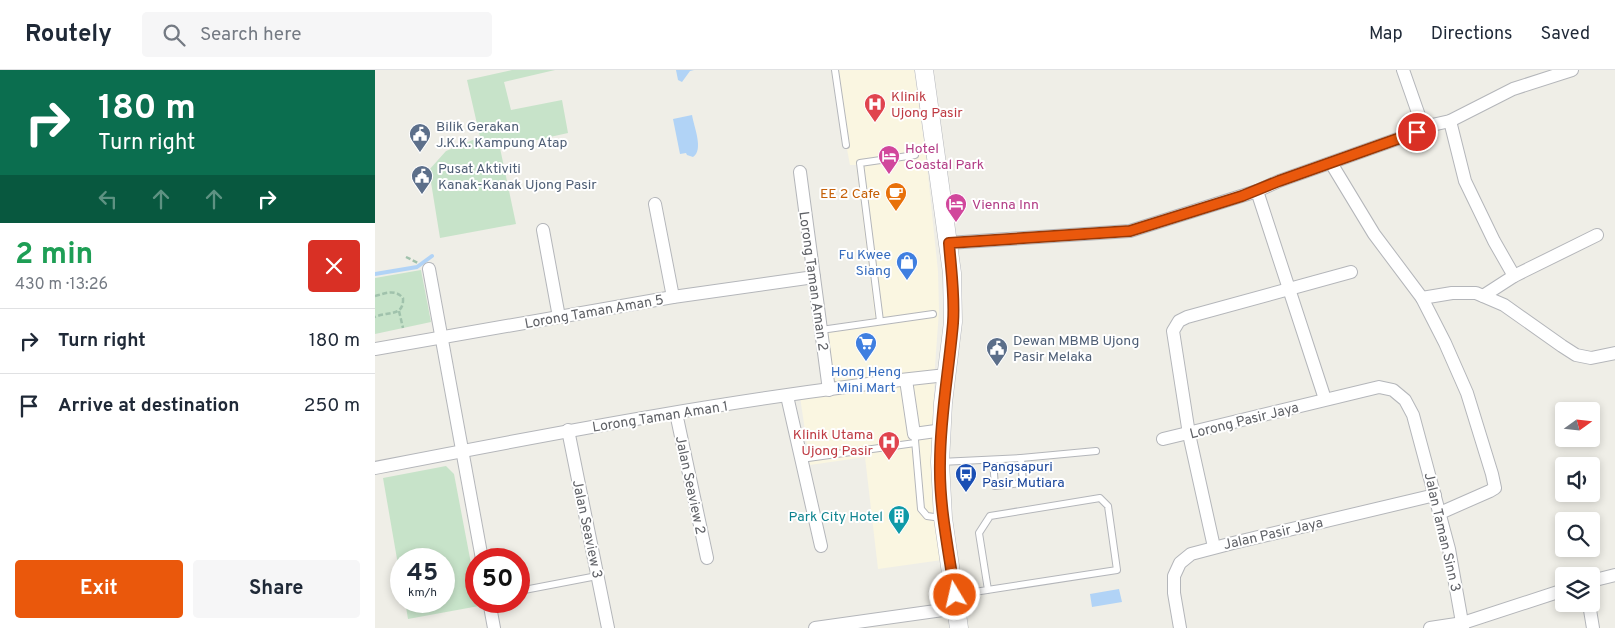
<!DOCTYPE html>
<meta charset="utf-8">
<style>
:root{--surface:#fff;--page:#f6f6f7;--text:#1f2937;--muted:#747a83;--line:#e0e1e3;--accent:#ea580c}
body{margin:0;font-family:Overpass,sans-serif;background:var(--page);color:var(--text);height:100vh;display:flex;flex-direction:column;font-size:19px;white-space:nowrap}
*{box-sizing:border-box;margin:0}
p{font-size:16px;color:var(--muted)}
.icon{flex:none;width:28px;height:28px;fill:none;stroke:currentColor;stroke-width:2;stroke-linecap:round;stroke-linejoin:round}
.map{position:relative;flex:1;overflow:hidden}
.panel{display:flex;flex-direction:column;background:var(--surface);width:375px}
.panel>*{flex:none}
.banner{background:#0b6e4f;color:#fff;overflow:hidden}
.needle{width:32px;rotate:75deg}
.controls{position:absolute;left:1180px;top:332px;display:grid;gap:10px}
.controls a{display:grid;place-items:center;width:45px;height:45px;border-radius:5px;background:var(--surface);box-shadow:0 2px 8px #0003;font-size:25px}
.speed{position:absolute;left:15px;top:478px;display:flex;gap:10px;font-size:25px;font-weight:700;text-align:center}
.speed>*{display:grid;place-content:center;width:65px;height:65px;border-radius:50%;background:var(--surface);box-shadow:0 2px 8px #0003;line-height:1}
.speed small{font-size:12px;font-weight:400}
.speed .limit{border:8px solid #d22;background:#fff;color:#111}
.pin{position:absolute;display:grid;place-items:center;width:42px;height:42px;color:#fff;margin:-21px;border:2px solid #fff;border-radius:50%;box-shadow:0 1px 5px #0007}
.me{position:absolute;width:55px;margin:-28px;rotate:351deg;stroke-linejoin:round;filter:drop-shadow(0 0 4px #0008)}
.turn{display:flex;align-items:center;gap:18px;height:105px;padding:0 15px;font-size:22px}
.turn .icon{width:65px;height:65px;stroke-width:2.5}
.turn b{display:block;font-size:35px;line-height:42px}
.lanes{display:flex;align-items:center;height:48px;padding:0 15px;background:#0003;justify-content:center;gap:25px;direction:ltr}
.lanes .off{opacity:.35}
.round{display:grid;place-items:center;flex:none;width:52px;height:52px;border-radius:5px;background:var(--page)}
.summary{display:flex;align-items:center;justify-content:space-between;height:85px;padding:0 15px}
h1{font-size:30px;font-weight:700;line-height:38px;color:#1e9e55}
.primary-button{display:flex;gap:10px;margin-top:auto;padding:10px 15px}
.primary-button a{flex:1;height:58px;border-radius:5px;background:var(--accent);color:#fff;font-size:20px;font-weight:700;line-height:58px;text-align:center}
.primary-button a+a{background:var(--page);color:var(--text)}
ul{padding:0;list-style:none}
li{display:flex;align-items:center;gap:15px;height:65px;padding:0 15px;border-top:1px solid var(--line)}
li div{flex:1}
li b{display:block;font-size:19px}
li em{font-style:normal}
header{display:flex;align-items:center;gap:30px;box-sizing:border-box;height:70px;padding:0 25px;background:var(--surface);border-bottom:1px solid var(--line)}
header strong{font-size:24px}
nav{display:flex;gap:28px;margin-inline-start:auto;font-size:18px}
.search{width:350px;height:45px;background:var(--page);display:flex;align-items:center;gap:12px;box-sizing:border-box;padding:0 18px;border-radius:5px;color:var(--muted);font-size:19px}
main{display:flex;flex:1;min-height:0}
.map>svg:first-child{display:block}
</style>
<header>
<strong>Routely</strong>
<div class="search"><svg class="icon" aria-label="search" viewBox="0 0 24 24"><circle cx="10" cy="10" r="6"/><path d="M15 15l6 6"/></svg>Search here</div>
<nav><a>Map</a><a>Directions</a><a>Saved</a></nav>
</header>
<main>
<section class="panel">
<div class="banner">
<div class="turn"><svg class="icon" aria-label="right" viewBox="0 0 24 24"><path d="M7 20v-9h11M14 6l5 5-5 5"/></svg><div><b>180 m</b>Turn right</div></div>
<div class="lanes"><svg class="icon off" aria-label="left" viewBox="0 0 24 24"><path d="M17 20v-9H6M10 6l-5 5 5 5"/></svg><svg class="icon off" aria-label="ahead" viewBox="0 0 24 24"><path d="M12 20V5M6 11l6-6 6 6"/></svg><svg class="icon off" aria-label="ahead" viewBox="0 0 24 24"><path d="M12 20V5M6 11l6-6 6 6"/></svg><svg class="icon" aria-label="right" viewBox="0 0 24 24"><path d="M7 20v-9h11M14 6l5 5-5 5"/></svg></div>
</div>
<div class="summary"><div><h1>2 min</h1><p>430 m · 13:26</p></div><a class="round" style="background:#d93025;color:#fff"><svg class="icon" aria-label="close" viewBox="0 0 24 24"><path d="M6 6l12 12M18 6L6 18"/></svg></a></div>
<ul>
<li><svg class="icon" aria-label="right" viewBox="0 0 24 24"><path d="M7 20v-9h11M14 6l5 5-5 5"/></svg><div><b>Turn right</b></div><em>180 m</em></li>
<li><svg class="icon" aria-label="arrive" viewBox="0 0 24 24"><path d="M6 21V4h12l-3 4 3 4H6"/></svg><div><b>Arrive at destination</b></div><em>250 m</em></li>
</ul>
<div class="primary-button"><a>Exit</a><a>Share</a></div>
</section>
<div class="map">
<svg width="1240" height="558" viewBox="0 0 1240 558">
<rect width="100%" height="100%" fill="#efeee7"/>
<polygon fill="#faf6e1" points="457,0 539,0 551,86 563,201 564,241 560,296 557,378 559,421 567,490 503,499 490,387 435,395 424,320 459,315 451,256 500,248 481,95 475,95"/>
<g fill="#c7e3c9">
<polygon points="137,0 180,0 129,12 136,40 187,30 193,63 125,78 141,154 65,168 54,100 71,81 105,67 92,10"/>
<polygon points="46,200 56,252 0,264 0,208"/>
<polygon points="71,396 79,404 101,520 101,531 103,531 104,536 33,549 30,531 69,531 69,489 26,489 26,512 8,408"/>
</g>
<g fill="#b1d3f6">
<polygon points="301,0 319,0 315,1 307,12 303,10"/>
<path d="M317 45C319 57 329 80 318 87L312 85 311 83 305 84 298 49Z"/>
<polygon points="744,519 747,532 717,537 715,524"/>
</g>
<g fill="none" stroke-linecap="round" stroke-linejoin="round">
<polyline stroke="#b1d3f6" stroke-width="4" points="0,204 42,197 57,186"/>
<g stroke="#b4b6ba" stroke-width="8">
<g id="lane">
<polyline points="460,0 471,75"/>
<polyline points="505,251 485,93 540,85"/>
<polyline points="446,260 558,244"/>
<polyline points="540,370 546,439 552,446 566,448"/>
<polyline points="646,388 721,381"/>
<polyline points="426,389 540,373"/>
<polyline points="565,392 646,388 648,413 620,416 618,391"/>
<polyline points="144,521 222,506"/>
<polyline points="580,525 742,500 733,436 725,428 615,446 604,463 613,520"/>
</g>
</g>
<g stroke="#b4b6ba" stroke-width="14">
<g id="street">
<polyline points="1075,51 1090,111 1119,171 1139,206"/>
<polyline points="1048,57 1075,51 1138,19 1197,0"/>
<polyline points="956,93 999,164 1047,228 1070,273 1092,323 1117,404 1120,418 1115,421 1065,443"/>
<polyline points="425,102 454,320"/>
<polyline points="882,121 950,329"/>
<polyline points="280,134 298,227"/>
<polyline points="168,160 184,247"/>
<polyline points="573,173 755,161 882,121 904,111 1042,62 1048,57 1028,0"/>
<polyline points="54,199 107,489"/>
<polyline points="1108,226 1139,206 1222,165"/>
<polyline points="1047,228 1077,223 1101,223 1129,235 1187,276 1201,285 1216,288 1240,283"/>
<polyline points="0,279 298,227 439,207"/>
<polyline points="531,310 539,364 568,360"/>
<polyline points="412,326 446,476"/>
<polyline points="301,343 332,488"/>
<polyline points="193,360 233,558"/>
<polyline points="788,369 1004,317 1018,320 1030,330 1038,345 1074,479 1088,558"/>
<path d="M0 398C189 361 379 325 571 305"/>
<polyline points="839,477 814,364 798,261 804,251 812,247 976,202"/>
<polyline points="1216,511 1240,505"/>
<polyline points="114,531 119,558"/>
<polyline points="1214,534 1218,558"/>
<polyline points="440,558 582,538"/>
<polyline points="805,558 799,523 799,506 805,493 816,484 858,473 1060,425"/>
<polyline points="1055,558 1088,553 1189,520"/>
</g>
</g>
<g stroke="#b6b8bd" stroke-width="19">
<polyline id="secondary" points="549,0 577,203 578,252 568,333 565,392 568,448 584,558"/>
</g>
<g stroke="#a0c2ac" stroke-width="2.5" stroke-dasharray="5 2.5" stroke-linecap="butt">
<polyline points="31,187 43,193"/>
<path d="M0 226C11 223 20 219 28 228 29 247 13 241 0 247"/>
<polyline points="24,241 28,258"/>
</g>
<use href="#lane" stroke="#fff" stroke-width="6"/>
<use href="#street" stroke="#fff" stroke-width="12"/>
<use href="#secondary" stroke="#fff" stroke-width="18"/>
</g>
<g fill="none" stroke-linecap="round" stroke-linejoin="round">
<g stroke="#983908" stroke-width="12">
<path id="route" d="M580 525C574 482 564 437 565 393 565 346 574 300 578 253 580 226 576 200 574 173L755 161 867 126 904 111 1042 62"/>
</g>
<use href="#route" stroke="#ea580c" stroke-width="9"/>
</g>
<defs>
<g id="hospital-pin" transform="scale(1.125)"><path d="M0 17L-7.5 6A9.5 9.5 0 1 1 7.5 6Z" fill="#e0444e" stroke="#fff"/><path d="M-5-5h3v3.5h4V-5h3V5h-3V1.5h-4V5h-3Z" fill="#fff"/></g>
<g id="civic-pin" transform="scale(1.125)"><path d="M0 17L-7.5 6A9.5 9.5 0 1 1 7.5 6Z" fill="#5c6f8a" stroke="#fff"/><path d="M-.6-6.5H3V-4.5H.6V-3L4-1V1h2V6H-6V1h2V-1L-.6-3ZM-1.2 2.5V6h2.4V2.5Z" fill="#fff"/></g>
<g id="hotel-pin" transform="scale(1.125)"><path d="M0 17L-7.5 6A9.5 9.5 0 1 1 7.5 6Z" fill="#d1479c" stroke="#fff"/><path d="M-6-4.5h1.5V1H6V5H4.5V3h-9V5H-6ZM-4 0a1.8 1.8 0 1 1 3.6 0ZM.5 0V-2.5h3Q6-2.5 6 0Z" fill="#fff"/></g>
<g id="cafe-pin" transform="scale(1.125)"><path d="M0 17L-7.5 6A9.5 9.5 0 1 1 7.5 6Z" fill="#e8710a" stroke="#fff"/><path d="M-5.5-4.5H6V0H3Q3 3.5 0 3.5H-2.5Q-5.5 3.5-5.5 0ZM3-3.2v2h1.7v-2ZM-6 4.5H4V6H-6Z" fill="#fff"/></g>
<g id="shop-pin" transform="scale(1.125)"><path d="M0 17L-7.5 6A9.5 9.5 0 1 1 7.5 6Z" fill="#3f7fe0" stroke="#fff"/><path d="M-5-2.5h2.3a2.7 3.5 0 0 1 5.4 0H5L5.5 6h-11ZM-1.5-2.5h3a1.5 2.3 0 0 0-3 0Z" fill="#fff"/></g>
<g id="supermarket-pin" transform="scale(1.125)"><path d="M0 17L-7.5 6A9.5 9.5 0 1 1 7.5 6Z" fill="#3f7fe0" stroke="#fff"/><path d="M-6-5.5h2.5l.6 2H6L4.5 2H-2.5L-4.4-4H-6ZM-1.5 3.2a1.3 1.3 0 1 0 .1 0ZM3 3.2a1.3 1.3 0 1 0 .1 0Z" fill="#fff"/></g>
<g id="bus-pin" transform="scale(1.125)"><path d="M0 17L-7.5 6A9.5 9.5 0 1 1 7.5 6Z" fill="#1a4fb4" stroke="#fff"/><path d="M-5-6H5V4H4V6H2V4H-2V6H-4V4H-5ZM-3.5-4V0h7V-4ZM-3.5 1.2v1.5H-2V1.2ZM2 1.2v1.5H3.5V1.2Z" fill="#fff"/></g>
<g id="building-pin" transform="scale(1.125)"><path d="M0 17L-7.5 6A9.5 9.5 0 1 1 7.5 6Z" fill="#0f9aa8" stroke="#fff"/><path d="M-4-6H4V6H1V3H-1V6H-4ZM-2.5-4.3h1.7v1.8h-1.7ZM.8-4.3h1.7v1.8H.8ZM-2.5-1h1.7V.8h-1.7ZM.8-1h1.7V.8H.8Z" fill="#fff"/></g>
</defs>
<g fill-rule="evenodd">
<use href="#hospital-pin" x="500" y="34"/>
<use href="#civic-pin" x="45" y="64"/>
<use href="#hotel-pin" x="514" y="86"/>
<use href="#civic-pin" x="47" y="106"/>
<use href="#cafe-pin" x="521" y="123"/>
<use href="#hotel-pin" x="581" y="134"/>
<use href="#shop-pin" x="532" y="192"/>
<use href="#supermarket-pin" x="491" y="273"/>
<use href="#civic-pin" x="622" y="278"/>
<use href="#hospital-pin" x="514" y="372"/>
<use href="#bus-pin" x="591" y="404"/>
<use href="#building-pin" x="524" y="446"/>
</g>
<g text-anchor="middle" stroke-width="4" stroke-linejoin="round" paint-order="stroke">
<g font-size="14" fill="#be3a42" stroke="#fff" text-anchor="start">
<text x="516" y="31">Klinik<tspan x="516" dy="16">Ujong Pasir</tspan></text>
<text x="498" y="369" text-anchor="end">Klinik Utama<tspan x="498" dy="16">Ujong Pasir</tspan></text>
</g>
<g font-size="14" fill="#4e5e75" stroke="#fff" text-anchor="start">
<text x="61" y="61">Bilik Gerakan<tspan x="61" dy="16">J.K.K. Kampung Atap</tspan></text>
<text x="63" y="103">Pusat Aktiviti<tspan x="63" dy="16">Kanak-Kanak Ujong Pasir</tspan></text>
<text x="638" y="275">Dewan MBMB Ujong<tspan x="638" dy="16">Pasir Melaka</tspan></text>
</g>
<g font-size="14" fill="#b23c85" stroke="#fff" text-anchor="start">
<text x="530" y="83">Hotel<tspan x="530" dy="16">Coastal Park</tspan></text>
<text x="597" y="139">Vienna Inn</text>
</g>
<g font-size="14" fill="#c56008" stroke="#fff" text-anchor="end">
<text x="505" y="128">EE 2 Cafe</text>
</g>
<g font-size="14" fill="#366cbe" stroke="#fff" text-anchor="end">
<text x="516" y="189">Fu Kwee<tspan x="516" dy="16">Siang</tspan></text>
<text x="491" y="306" text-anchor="middle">Hong Heng<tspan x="491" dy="16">Mini Mart</tspan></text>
</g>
<g font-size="14" fill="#5f6166" stroke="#fff">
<text transform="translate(439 211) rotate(82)" y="5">Lorong Taman Aman 2</text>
<text transform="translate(219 241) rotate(-10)" y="5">Lorong Taman Aman 5</text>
<text transform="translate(285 346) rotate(-9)" y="5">Lorong Taman Aman 1</text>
<text transform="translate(869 350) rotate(-14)" y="5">Lorong Pasir Jaya</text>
<text transform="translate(316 415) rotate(78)" y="5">Jalan Seaview 2</text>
<text transform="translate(213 459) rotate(78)" y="5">Jalan Seaview 3</text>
<text transform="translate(1068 462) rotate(77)" y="5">Jalan Taman Sinn 3</text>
<text transform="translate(898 463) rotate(-13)" y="5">Jalan Pasir Jaya</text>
</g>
<g font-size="14" fill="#164399" stroke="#fff" text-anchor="start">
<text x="607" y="401">Pangsapuri<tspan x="607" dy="16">Pasir Mutiara</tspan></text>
</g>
<g font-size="14" fill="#0d838f" stroke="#fff" text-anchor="end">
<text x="508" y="451">Park City Hotel</text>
</g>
</g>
</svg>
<div class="controls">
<a><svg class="needle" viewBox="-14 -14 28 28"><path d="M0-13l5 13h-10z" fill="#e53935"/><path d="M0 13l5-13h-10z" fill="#747a83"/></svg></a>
<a><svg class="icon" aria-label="sound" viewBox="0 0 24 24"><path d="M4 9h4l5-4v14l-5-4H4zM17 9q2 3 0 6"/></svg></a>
<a><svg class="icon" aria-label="search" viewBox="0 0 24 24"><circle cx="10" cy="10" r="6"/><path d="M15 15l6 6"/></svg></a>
<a><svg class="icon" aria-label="layers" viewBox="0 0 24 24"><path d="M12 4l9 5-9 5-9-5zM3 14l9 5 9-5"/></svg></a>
</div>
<div class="speed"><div>45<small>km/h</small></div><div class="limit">50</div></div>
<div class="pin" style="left:1042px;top:62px;background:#d93025"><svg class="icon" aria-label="arrive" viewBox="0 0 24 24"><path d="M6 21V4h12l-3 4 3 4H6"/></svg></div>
<svg class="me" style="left:580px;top:525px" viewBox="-20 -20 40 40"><circle r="17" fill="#ea580c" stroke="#fff" stroke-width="3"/><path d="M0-11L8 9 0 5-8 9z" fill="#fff"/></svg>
</div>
</main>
